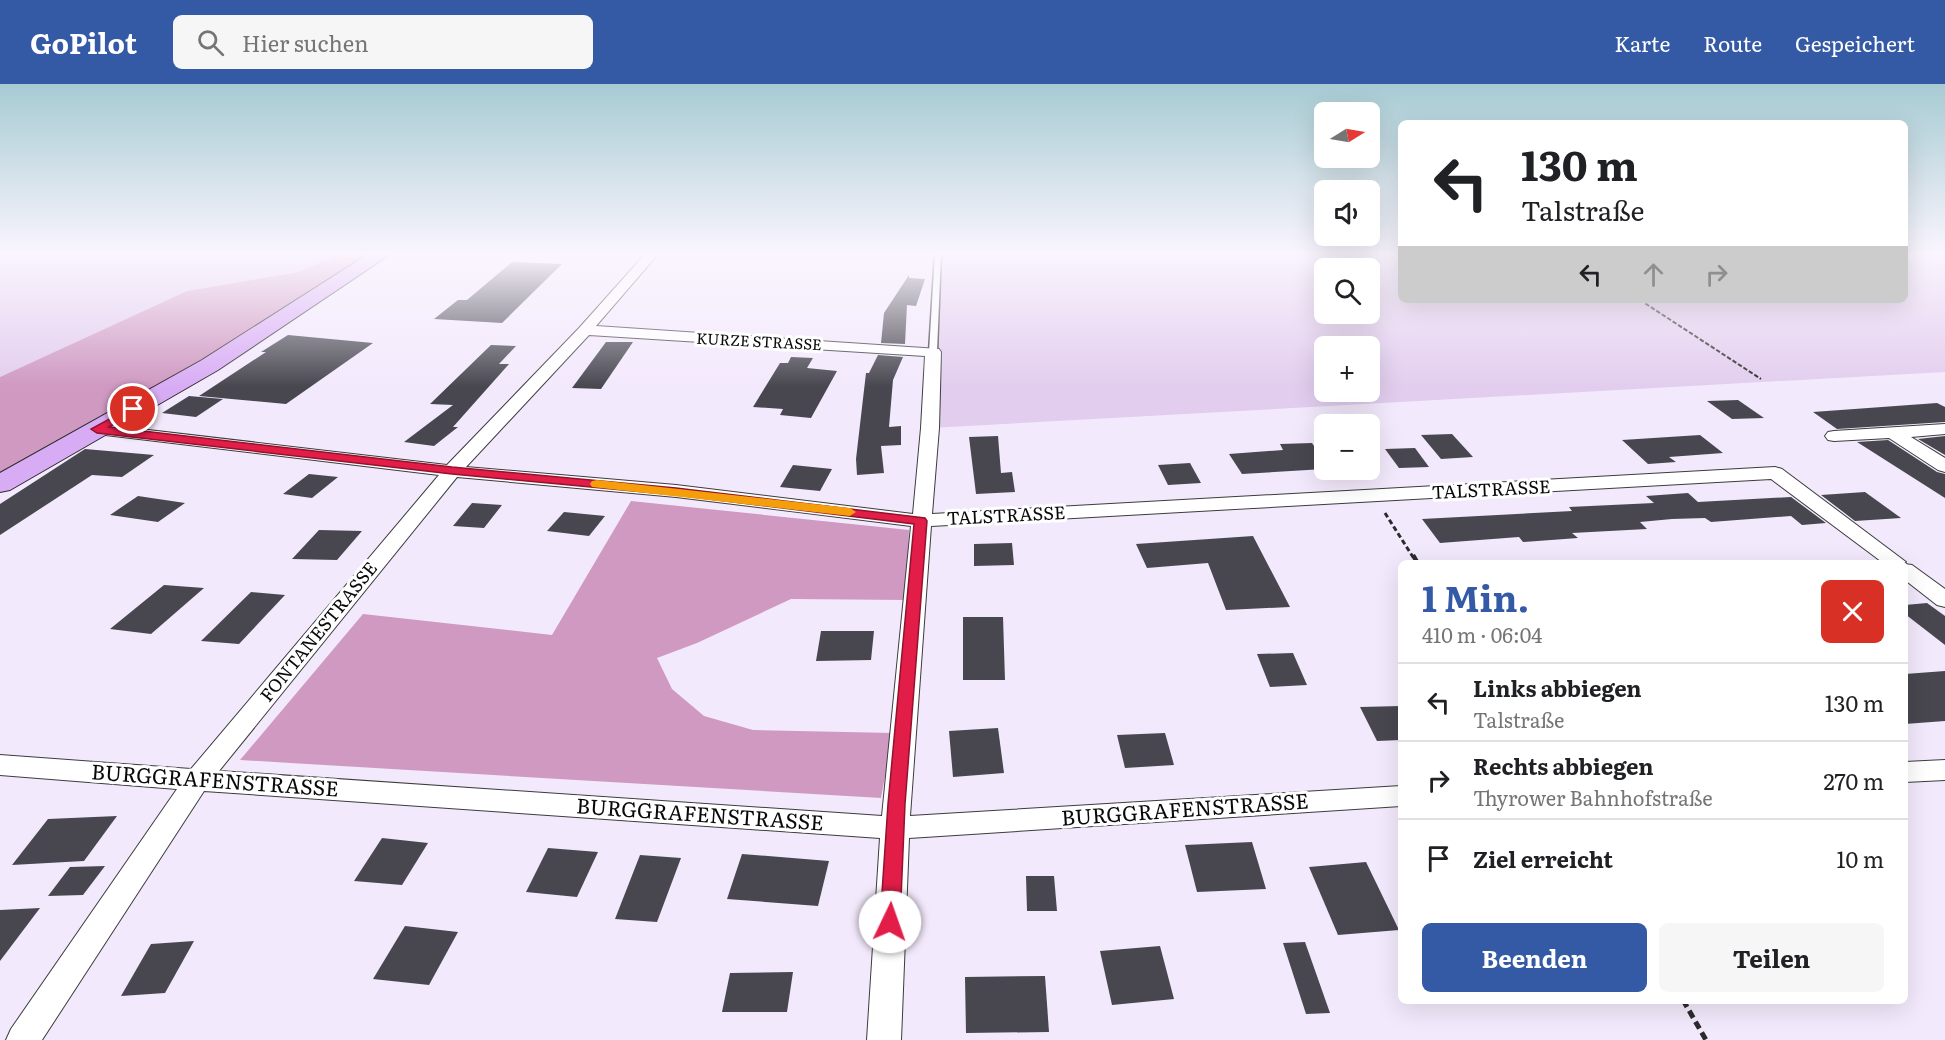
<!DOCTYPE html>
<html lang="de">
<meta charset="utf-8">
<style>
:root{--surface:#fff;--page:#f6f6f6;--text:#202124;--muted:#757577;--line:#e0e0e0;--accent:#355aa5}
body{margin:0;font-family:Literata,serif;background:var(--page);color:var(--text);height:100vh;display:flex;flex-direction:column;font-size:22px;white-space:nowrap}
*{box-sizing:border-box;margin:0}
p{font-size:20px;color:var(--muted)}
.icon{flex:none;width:33px;height:33px;fill:none;stroke:currentColor;stroke-width:2;stroke-linecap:round;stroke-linejoin:round}
.map{position:relative;flex:1;overflow:hidden}
.side{position:absolute;left:1398px;top:476px;width:510px;height:444px;display:flex;flex-direction:column;background:var(--surface);border-radius:9px;box-shadow:0 6px 24px #0002}
.side>*{flex:none}
.banner{position:absolute;left:1398px;top:36px;width:510px;height:183px;border-radius:9px;box-shadow:0 6px 24px #0002;background:#fff;color:var(--text);overflow:hidden}
.needle{width:39px;rotate:79deg}
.controls{position:absolute;left:1314px;top:18px;display:grid;gap:12px}
.controls a{display:grid;place-items:center;width:66px;height:66px;border-radius:9px;background:var(--surface);box-shadow:0 6px 24px #0002;font-size:30px}
.pin{position:absolute;display:grid;place-items:center;width:51px;height:51px;color:#fff;margin:-26px;border:3px solid #fff;border-radius:50%;box-shadow:0 2px 6px #0007}
.me{position:absolute;width:66px;margin:-33px;rotate:3deg;stroke-linejoin:round;filter:drop-shadow(0 0 4px #0008)}
.turn{display:flex;align-items:center;gap:21px;height:126px;padding:0 24px;font-size:27px}
.turn .icon{width:78px;height:78px;stroke-width:2.5}
.turn b{display:block;font-size:42px;line-height:51px}
.lanes{display:flex;align-items:center;height:57px;padding:0 24px;background:#0003;justify-content:center;gap:30px;direction:ltr}
.lanes .off{opacity:.35}
.round{display:grid;place-items:center;flex:none;width:63px;height:63px;border-radius:9px;background:var(--page)}
.head{display:flex;align-items:center;justify-content:space-between;height:102px;padding:0 24px}
h1{font-size:36px;font-weight:700;line-height:45px;color:var(--accent)}
.cta{display:flex;gap:12px;margin-top:auto;padding:12px 24px}
.cta a{flex:1;height:69px;border-radius:9px;background:var(--accent);color:#fff;font-size:24px;font-weight:700;line-height:69px;text-align:center}
.cta a+a{background:var(--page);color:var(--text)}
ul{padding:0;list-style:none}
li{display:flex;align-items:center;gap:18px;height:78px;padding:0 24px;border-top:2px solid var(--line)}
li div{flex:1}
li b{display:block;font-size:22px}
li em{font-style:normal}
header{display:flex;align-items:center;gap:36px;box-sizing:border-box;height:84px;padding:0 30px;background:var(--accent);color:#fff}
header strong{font-size:28px}
nav{display:flex;gap:33px;margin-inline-start:auto;font-size:21px}
.search{width:420px;height:54px;background:var(--page);display:flex;align-items:center;gap:15px;box-sizing:border-box;padding:0 21px;border-radius:9px;color:var(--muted);font-size:22px}
.map>svg:first-child{display:block}
</style>
<header>
<strong>GoPilot</strong>
<div class="search"><svg class="icon" aria-label="search" viewBox="0 0 24 24"><circle cx="10" cy="10" r="6"/><path d="M15 15l6 6"/></svg>Hier suchen</div>
<nav><a>Karte</a><a>Route</a><a>Gespeichert</a></nav>
</header>
<div class="map">
<svg width="1945" height="956" viewBox="0 0 1945 956">
<rect width="100%" height="100%" fill="#f3e9fc"/>
<g fill="#e2cdee" fill-rule="evenodd">
<polygon points="0,169 343,169 298,188 187,207 0,293"/>
<path d="M938 169H1401V216H1905V169H1945V288L930 344ZM1324 184H1370V230H1324ZM1324 262H1370V308H1324Z"/>
</g>
<g fill="#cf99c1">
<polygon points="343,169 375,169 336,195 321,199 206,277 0,393 0,293 187,207 298,188"/>
<polygon points="631,417 909,446 906,516 791,515 697,559 657,574 672,605 704,632 753,646 893,649 881,714 240,676 363,530 552,551"/>
</g>
<g fill="#484750">
<polygon points="512,178 562,180 502,239 434,235 458,216 467,216"/>
<polygon points="909,191 909,194 925,195 916,222 907,221 905,260 881,259 884,229"/>
<polygon points="288,251 373,259 286,320 199,312 266,268 261,268"/>
<polygon points="606,258 633,258 601,305 572,304"/>
<polygon points="491,261 516,262 499,280 509,280 453,343 458,343 434,362 404,358 453,321 430,320"/>
<polygon points="878,271 903,273 893,296 889,343 901,342 901,361 881,362 884,389 857,391 856,375 866,289 869,289"/>
<polygon points="791,273 813,274 807,284 837,287 811,334 780,331 783,325 753,323 780,279 788,279"/>
<polygon points="189,312 223,315 196,333 162,329"/>
<polygon points="1738,316 1764,334 1732,335 1707,317"/>
<polygon points="1937,319 1945,323 1945,338 1837,345 1813,328"/>
<polygon points="1452,350 1473,373 1441,375 1421,351"/>
<polygon points="1700,351 1723,369 1669,373 1676,378 1648,380 1622,356"/>
<polygon points="998,352 1001,389 1012,388 1015,408 976,410 969,353"/>
<polygon points="1945,352 1945,371 1918,355"/>
<polygon points="1888,356 1937,388 1945,390 1945,414 1857,358"/>
<polygon points="1312,359 1324,377 1324,385 1242,390 1229,370 1283,366 1280,360"/>
<polygon points="1415,364 1429,383 1399,384 1385,365"/>
<polygon points="85,365 154,371 122,393 92,391 0,451 0,420"/>
<polygon points="1190,379 1201,399 1168,401 1158,381"/>
<polygon points="793,381 832,385 820,407 780,403"/>
<polygon points="309,390 338,393 312,414 283,410"/>
<polygon points="1865,408 1901,434 1855,437 1821,411"/>
<polygon points="1688,409 1698,418 1791,413 1826,439 1802,441 1791,432 1711,438 1705,434 1672,435 1640,438 1647,445 1572,449 1578,454 1523,458 1519,453 1440,459 1422,435 1572,427 1569,423 1654,419 1646,412"/>
<polygon points="138,412 185,419 158,438 110,431"/>
<polygon points="472,419 502,421 484,444 453,442"/>
<polygon points="564,428 605,432 589,452 547,447"/>
<polygon points="319,446 362,447 337,476 292,475"/>
<polygon points="1253,452 1290,523 1226,526 1208,479 1147,484 1136,460"/>
<polygon points="1012,459 1014,481 974,482 974,460"/>
<polygon points="164,501 204,504 151,550 110,545"/>
<polygon points="251,508 285,511 239,560 201,557"/>
<polygon points="1927,519 1945,532 1945,561 1905,530 1905,521"/>
<polygon points="963,533 1003,533 1005,596 963,596"/>
<polygon points="821,547 874,547 871,576 816,577"/>
<polygon points="1293,569 1307,601 1270,603 1257,570"/>
<polygon points="1945,587 1945,637 1905,640 1905,590"/>
<polygon points="1401,622 1401,656 1377,657 1360,623"/>
<polygon points="998,644 1004,689 953,693 949,647"/>
<polygon points="1165,649 1174,681 1125,684 1117,651"/>
<polygon points="117,732 84,777 12,781 48,735"/>
<polygon points="382,754 428,759 402,801 354,797"/>
<polygon points="1252,758 1266,805 1197,808 1185,761"/>
<polygon points="548,764 598,768 577,813 526,808"/>
<polygon points="742,770 829,777 818,822 727,815"/>
<polygon points="640,771 681,774 657,838 615,835"/>
<polygon points="1366,778 1399,846 1338,851 1309,783"/>
<polygon points="105,782 83,811 48,812 70,783"/>
<polygon points="1026,792 1054,792 1057,827 1027,827"/>
<polygon points="40,824 0,877 0,826"/>
<polygon points="405,842 458,848 429,901 373,895"/>
<polygon points="194,857 165,909 121,912 151,860"/>
<polygon points="1305,858 1330,929 1306,930 1283,859"/>
<polygon points="1160,862 1174,915 1112,921 1100,867"/>
<polygon points="793,888 787,928 722,928 730,889"/>
<polygon points="1045,892 1049,948 966,949 965,893"/>
</g>
<g fill="none" stroke-linecap="round" stroke-linejoin="round">
<g stroke="#3c3c3c" stroke-width="3">
<polygon id="service" points="935,169 941,169 937,268 933,270 929,268"/>
</g>
<g stroke="#3c3c3c" stroke-width="2">
<g id="minor">
<path d="M646 169H659L596 242 939 265 941 268 939 344 932 430 1775 383 1782 385 1906 478H1882L1771 395 931 442 910 732 1401 702V722L909 754 901 956H867L880 754 204 707 42 956H6L11 945 177 705 0 691V671L191 685 439 391 97 350 91 349 88 345 91 341 97 340 447 381 580 243ZM589 251 925 272 921 344 913 430 676 401 466 383ZM457 393 676 413 911 442 882 732 219 687Z"/>
<polygon points="1945,340 1945,350 1911,353 1945,374 1945,388 1938,386 1889,354 1834,357 1828,356 1825,352 1828,348 1834,347"/>
<polygon points="1905,480 1912,481 1945,505 1945,523 1937,521 1905,496"/>
<polygon points="1945,676 1945,696 1905,698 1905,678"/>
</g>
</g>
<g stroke="#2b2b2b" stroke-width="2">
<polygon id="secondary" points="370,169 392,169 218,286 10,406 0,408 0,389 202,276"/>
</g>
<polyline stroke="#2b2b2b" stroke-width="2" stroke-dasharray="4.5 2" stroke-linecap="butt" points="1640,216 1761,295"/>
<polyline stroke="#2b2b2b" stroke-width="3" stroke-dasharray="5 3" stroke-linecap="butt" points="1385,429 1413,473"/>
<polyline stroke="#2b2b2b" stroke-width="4.5" stroke-dasharray="7 3" stroke-linecap="butt" points="1413,471 1417,478"/>
<polyline stroke="#2b2b2b" stroke-width="5" stroke-dasharray="8 4.5" stroke-linecap="butt" points="1683,916 1706,956"/>
<use href="#service" fill="#fff" fill-rule="evenodd"/>
<use href="#minor" fill="#fff" fill-rule="evenodd"/>
<use href="#secondary" fill="#d8acf4" fill-rule="evenodd"/>
</g>
<linearGradient id="sky" x2="0" y2="1"><stop stop-color="#a7cbd3"/><stop offset="0.56" stop-color="#faf5fe"/><stop offset="1" stop-color="#faf5fe" stop-opacity="0"/></linearGradient>
<rect width="1945" height="303" fill="url(#sky)"/>
<polygon fill="#e11d48" stroke="#92132f" stroke-width="1.5" points="133,322 139,325 137,327 109,343 452,383 676,404 925,434 927,437 905,720 900,838 897,844 890,847 883,844 880,838 888,720 914,440 676,411 452,390 97,349 91,345"/>
<polygon fill="#f59e0b" points="597,396 850,424 856,428 850,432 592,403 590,400 592,397"/>
<g text-anchor="middle" stroke-width="6" stroke-linejoin="round" paint-order="stroke">
<g font-size="15" fill="#090909" stroke="#fff">
<text transform="translate(759 258) rotate(3)" y="5">KURZE STRASSE</text>
</g>
<g font-size="18" fill="#090909" stroke="#fff">
<text transform="translate(1491 406) rotate(-3)" y="6">TALSTRASSE</text>
<text transform="translate(1006 432) rotate(-3)" y="6">TALSTRASSE</text>
<text transform="translate(319 548) rotate(-51)" y="6">FONTANESTRASSE</text>
</g>
<g font-size="21" fill="#090909" stroke="#fff">
<text transform="translate(215 697) rotate(4)" y="7">BURGGRAFENSTRASSE</text>
<text transform="translate(1185 726) rotate(-4)" y="7">BURGGRAFENSTRASSE</text>
<text transform="translate(700 731) rotate(4)" y="7">BURGGRAFENSTRASSE</text>
</g>
</g>
</svg>
<div class="controls">
<a><svg class="needle" viewBox="-14 -14 28 28"><path d="M0-13l5 13h-10z" fill="#e53935"/><path d="M0 13l5-13h-10z" fill="#757577"/></svg></a>
<a><svg class="icon" aria-label="sound" viewBox="0 0 24 24"><path d="M4 9h4l5-4v14l-5-4H4zM17 9q2 3 0 6"/></svg></a>
<a><svg class="icon" aria-label="search" viewBox="0 0 24 24"><circle cx="10" cy="10" r="6"/><path d="M15 15l6 6"/></svg></a>
<a>+</a>
<a>−</a>
</div>
<div class="pin" style="left:133px;top:325px;background:#d93025"><svg class="icon" aria-label="arrive" viewBox="0 0 24 24"><path d="M6 21V4h12l-3 4 3 4H6"/></svg></div>
<svg class="me" style="left:890px;top:838px" viewBox="-20 -20 40 40"><circle r="19" fill="#fff"/><path d="M0-13L10 11 0 6-10 11z" fill="#e11d48"/></svg>
<div class="banner">
<div class="turn"><svg class="icon" aria-label="left" viewBox="0 0 24 24"><path d="M17 20v-9H6M10 6l-5 5 5 5"/></svg><div><b>130 m</b>Talstraße</div></div>
<div class="lanes"><svg class="icon" aria-label="left" viewBox="0 0 24 24"><path d="M17 20v-9H6M10 6l-5 5 5 5"/></svg><svg class="icon off" aria-label="ahead" viewBox="0 0 24 24"><path d="M12 20V5M6 11l6-6 6 6"/></svg><svg class="icon off" aria-label="right" viewBox="0 0 24 24"><path d="M7 20v-9h11M14 6l5 5-5 5"/></svg></div>
</div>
<section class="side">
<div class="head"><div><h1>1 Min.</h1><p>410 m · 06:04</p></div><a class="round" style="background:#d93025;color:#fff"><svg class="icon" aria-label="close" viewBox="0 0 24 24"><path d="M6 6l12 12M18 6L6 18"/></svg></a></div>
<ul>
<li><svg class="icon" aria-label="left" viewBox="0 0 24 24"><path d="M17 20v-9H6M10 6l-5 5 5 5"/></svg><div><b>Links abbiegen</b><p>Talstraße</p></div><em>130 m</em></li>
<li><svg class="icon" aria-label="right" viewBox="0 0 24 24"><path d="M7 20v-9h11M14 6l5 5-5 5"/></svg><div><b>Rechts abbiegen</b><p>Thyrower Bahnhofstraße</p></div><em>270 m</em></li>
<li><svg class="icon" aria-label="arrive" viewBox="0 0 24 24"><path d="M6 21V4h12l-3 4 3 4H6"/></svg><div><b>Ziel erreicht</b></div><em>10 m</em></li>
</ul>
<div class="cta"><a>Beenden</a><a>Teilen</a></div>
</section>
</div>
